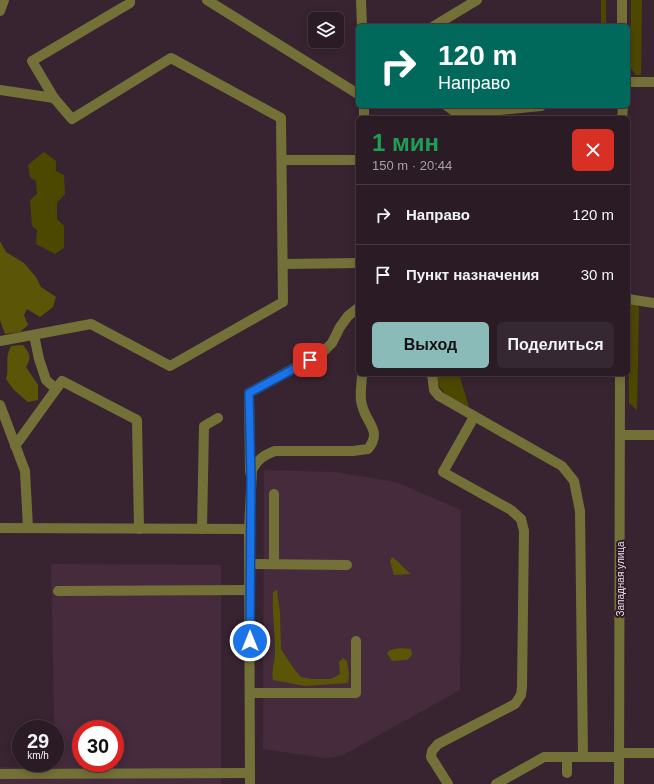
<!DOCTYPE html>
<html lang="ru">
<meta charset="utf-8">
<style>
:root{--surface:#2a1b25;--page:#362832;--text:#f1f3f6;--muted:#a5a1a7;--line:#463942;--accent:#8bbbb9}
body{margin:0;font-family:Helvetica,sans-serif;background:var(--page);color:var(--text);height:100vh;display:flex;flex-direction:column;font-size:15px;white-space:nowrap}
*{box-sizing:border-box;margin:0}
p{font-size:13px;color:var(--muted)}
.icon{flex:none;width:22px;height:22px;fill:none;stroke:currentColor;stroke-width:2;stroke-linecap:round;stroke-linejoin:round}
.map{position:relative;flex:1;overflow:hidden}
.panel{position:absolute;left:356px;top:116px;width:274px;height:260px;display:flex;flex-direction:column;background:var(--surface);border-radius:6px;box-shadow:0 2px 10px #0003,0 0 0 1px var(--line)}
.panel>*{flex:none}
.hud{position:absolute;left:356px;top:24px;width:274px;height:84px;border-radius:6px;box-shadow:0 2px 10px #0003,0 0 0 1px var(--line);background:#00695c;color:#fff;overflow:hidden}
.buttons{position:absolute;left:308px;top:12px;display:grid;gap:8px}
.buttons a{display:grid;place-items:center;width:36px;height:36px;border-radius:6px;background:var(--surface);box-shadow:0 2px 10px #0003,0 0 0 1px var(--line);font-size:20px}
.speed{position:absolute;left:12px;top:720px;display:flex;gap:8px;font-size:20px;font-weight:700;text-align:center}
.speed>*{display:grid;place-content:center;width:52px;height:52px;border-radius:50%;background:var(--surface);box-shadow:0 2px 10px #0003,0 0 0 1px var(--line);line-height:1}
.speed small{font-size:10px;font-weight:400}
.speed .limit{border:6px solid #d22;background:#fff;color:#111}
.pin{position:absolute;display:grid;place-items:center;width:34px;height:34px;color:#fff;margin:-17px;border-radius:8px;box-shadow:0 2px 6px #0006}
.me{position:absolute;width:44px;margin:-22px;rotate:0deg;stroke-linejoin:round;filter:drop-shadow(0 0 3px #0008)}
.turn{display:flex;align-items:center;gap:14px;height:84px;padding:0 16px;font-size:18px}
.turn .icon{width:52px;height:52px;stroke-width:2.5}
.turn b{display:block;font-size:28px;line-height:34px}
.round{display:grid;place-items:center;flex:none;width:42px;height:42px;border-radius:6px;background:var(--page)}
.summary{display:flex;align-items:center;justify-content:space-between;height:68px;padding:0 16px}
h1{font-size:24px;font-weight:700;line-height:30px;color:#1e9e55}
.primary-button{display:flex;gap:8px;margin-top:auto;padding:8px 16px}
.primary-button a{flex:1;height:46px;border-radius:6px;background:var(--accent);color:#111;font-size:16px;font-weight:700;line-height:46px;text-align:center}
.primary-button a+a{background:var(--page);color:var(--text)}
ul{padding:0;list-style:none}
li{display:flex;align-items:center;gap:12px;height:60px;padding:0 16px;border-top:1px solid var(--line)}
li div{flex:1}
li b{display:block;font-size:15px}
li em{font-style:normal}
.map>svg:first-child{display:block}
</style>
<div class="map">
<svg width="654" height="784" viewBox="0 0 654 784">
<rect width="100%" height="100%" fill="#382431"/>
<g fill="#452b3c" fill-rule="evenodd">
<polygon points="264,470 335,472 396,482 461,510 460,690 343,755 334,757 324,758 263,749"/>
<path d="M51 564 221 565V784H0V767L53 768V763H55ZM81 729H115V763H81Z"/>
</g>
<g fill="#4d4800">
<rect x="601" y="0" width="5" height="26"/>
<polygon points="631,0 642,0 641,75 636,75 630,67"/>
<polygon points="44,152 56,161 56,171 64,175 65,194 57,203 57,219 64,226 64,248 55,254 36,244 37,230 32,226 30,200 37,194 36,181 30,177 28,165"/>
<polygon points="631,304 635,304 639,307 637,410 629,403 628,306"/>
<path d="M437 374H459L469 407C453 399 437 394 437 374Z"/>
</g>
<g fill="#5a5507">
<polygon points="0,241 6,252 24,263 36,277 41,287 56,297 53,307 40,317 27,309 24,315 28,325 20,332 5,334 0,320"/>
<path d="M23 345C30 354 32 357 26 367L38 385V400L28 402 14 390 6 379C10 368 4 359 11 346Z"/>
<path d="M392 557C399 561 404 569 411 574L394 575 390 561Z"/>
<path d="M277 590 280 613 281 649 294 669 301 677 311 679H331L340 674 339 662 343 658 347 661 349 674 348 683 305 686 273 680C271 670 275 662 275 652 275 632 272 612 273 592Z"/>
<polygon points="401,648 411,649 412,655 407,660 392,661 387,653 390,650"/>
</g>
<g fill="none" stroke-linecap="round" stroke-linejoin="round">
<g stroke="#747138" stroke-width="10">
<polyline points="207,0 358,94"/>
<polyline points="361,0 362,26"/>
<polyline points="622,0 622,26"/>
<polyline points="0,11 4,0"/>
<polyline points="434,26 477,0"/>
<polyline points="628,82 654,82"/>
<polyline points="0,90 54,98 32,61 130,3 130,0"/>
<polyline points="447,106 458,114 541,106"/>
<polyline points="364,118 364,106"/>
<polyline points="622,118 623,106"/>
<polyline points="282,160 358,160"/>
<polyline points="283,264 358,263"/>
<polyline points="628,299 654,303"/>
<polyline points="34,335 39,359 46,380 56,389"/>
<polyline points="0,341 91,324 170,366 283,302 281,118 171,58 72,119 54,98"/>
<polyline points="432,374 434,390 439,396 562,466 574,481 580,511 583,757"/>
<polyline points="0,405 25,471 28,528"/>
<polyline points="620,435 654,435"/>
<polyline points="15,446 62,381 137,420 139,529"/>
<polyline points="250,472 249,393 322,353 332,343 340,327 348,316 358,308"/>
<polyline points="274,494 274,564"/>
<polyline points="0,528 249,529 250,784"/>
<polyline points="202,529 204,426 218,418"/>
<path d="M249 529 252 470C258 459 264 455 275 451H353L368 449C384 429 363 422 361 400 360 391 362 382 362 374"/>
<polyline points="250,564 347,565"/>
<polyline points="58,591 249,590"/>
<polyline points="250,693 356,693 356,641"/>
<polyline points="619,753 654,753"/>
<polyline points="567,757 567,773"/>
<polyline points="0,774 250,773"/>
<polyline points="448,784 431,757 432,751 438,744 515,704 521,695 522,687 524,531 521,519 511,510 443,472 474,417"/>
<polyline points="496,784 544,757 619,757"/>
<polyline points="619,784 620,374"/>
</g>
</g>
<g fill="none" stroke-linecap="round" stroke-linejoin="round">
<g stroke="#114b97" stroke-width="10">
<polyline id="route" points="250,641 251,480 249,393 310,360"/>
</g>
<use href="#route" stroke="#1a73e8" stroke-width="7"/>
</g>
<g text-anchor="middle" stroke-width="4" stroke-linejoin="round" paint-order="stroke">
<g font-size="10" fill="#eddfe8" stroke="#2e1b27">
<text transform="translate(620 579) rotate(-90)" y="4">Западная улица</text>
</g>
</g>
</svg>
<div class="buttons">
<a><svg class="icon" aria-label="layers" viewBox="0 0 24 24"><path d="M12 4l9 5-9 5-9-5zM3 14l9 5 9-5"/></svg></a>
</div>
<div class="speed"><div>29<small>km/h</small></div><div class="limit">30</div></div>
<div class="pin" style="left:310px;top:360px;background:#d93025"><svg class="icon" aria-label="arrive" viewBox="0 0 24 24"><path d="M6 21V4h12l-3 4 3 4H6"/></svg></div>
<svg class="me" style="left:250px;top:641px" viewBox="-20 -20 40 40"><circle r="17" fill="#1a73e8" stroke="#fff" stroke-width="3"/><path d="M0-11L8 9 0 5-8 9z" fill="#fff"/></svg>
<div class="hud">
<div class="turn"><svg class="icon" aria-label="right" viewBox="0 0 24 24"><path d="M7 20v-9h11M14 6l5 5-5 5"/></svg><div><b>120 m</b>Направо</div></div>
</div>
<section class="panel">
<div class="summary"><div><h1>1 мин</h1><p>150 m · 20:44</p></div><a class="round" style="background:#d93025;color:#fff"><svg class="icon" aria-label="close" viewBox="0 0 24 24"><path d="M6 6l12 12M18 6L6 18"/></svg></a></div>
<ul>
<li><svg class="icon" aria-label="right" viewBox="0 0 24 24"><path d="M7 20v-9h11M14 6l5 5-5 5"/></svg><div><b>Направо</b></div><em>120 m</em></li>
<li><svg class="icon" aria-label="arrive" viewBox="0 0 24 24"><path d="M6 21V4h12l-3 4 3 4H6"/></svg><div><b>Пункт назначения</b></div><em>30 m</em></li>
</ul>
<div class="primary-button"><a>Выход</a><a>Поделиться</a></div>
</section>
</div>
